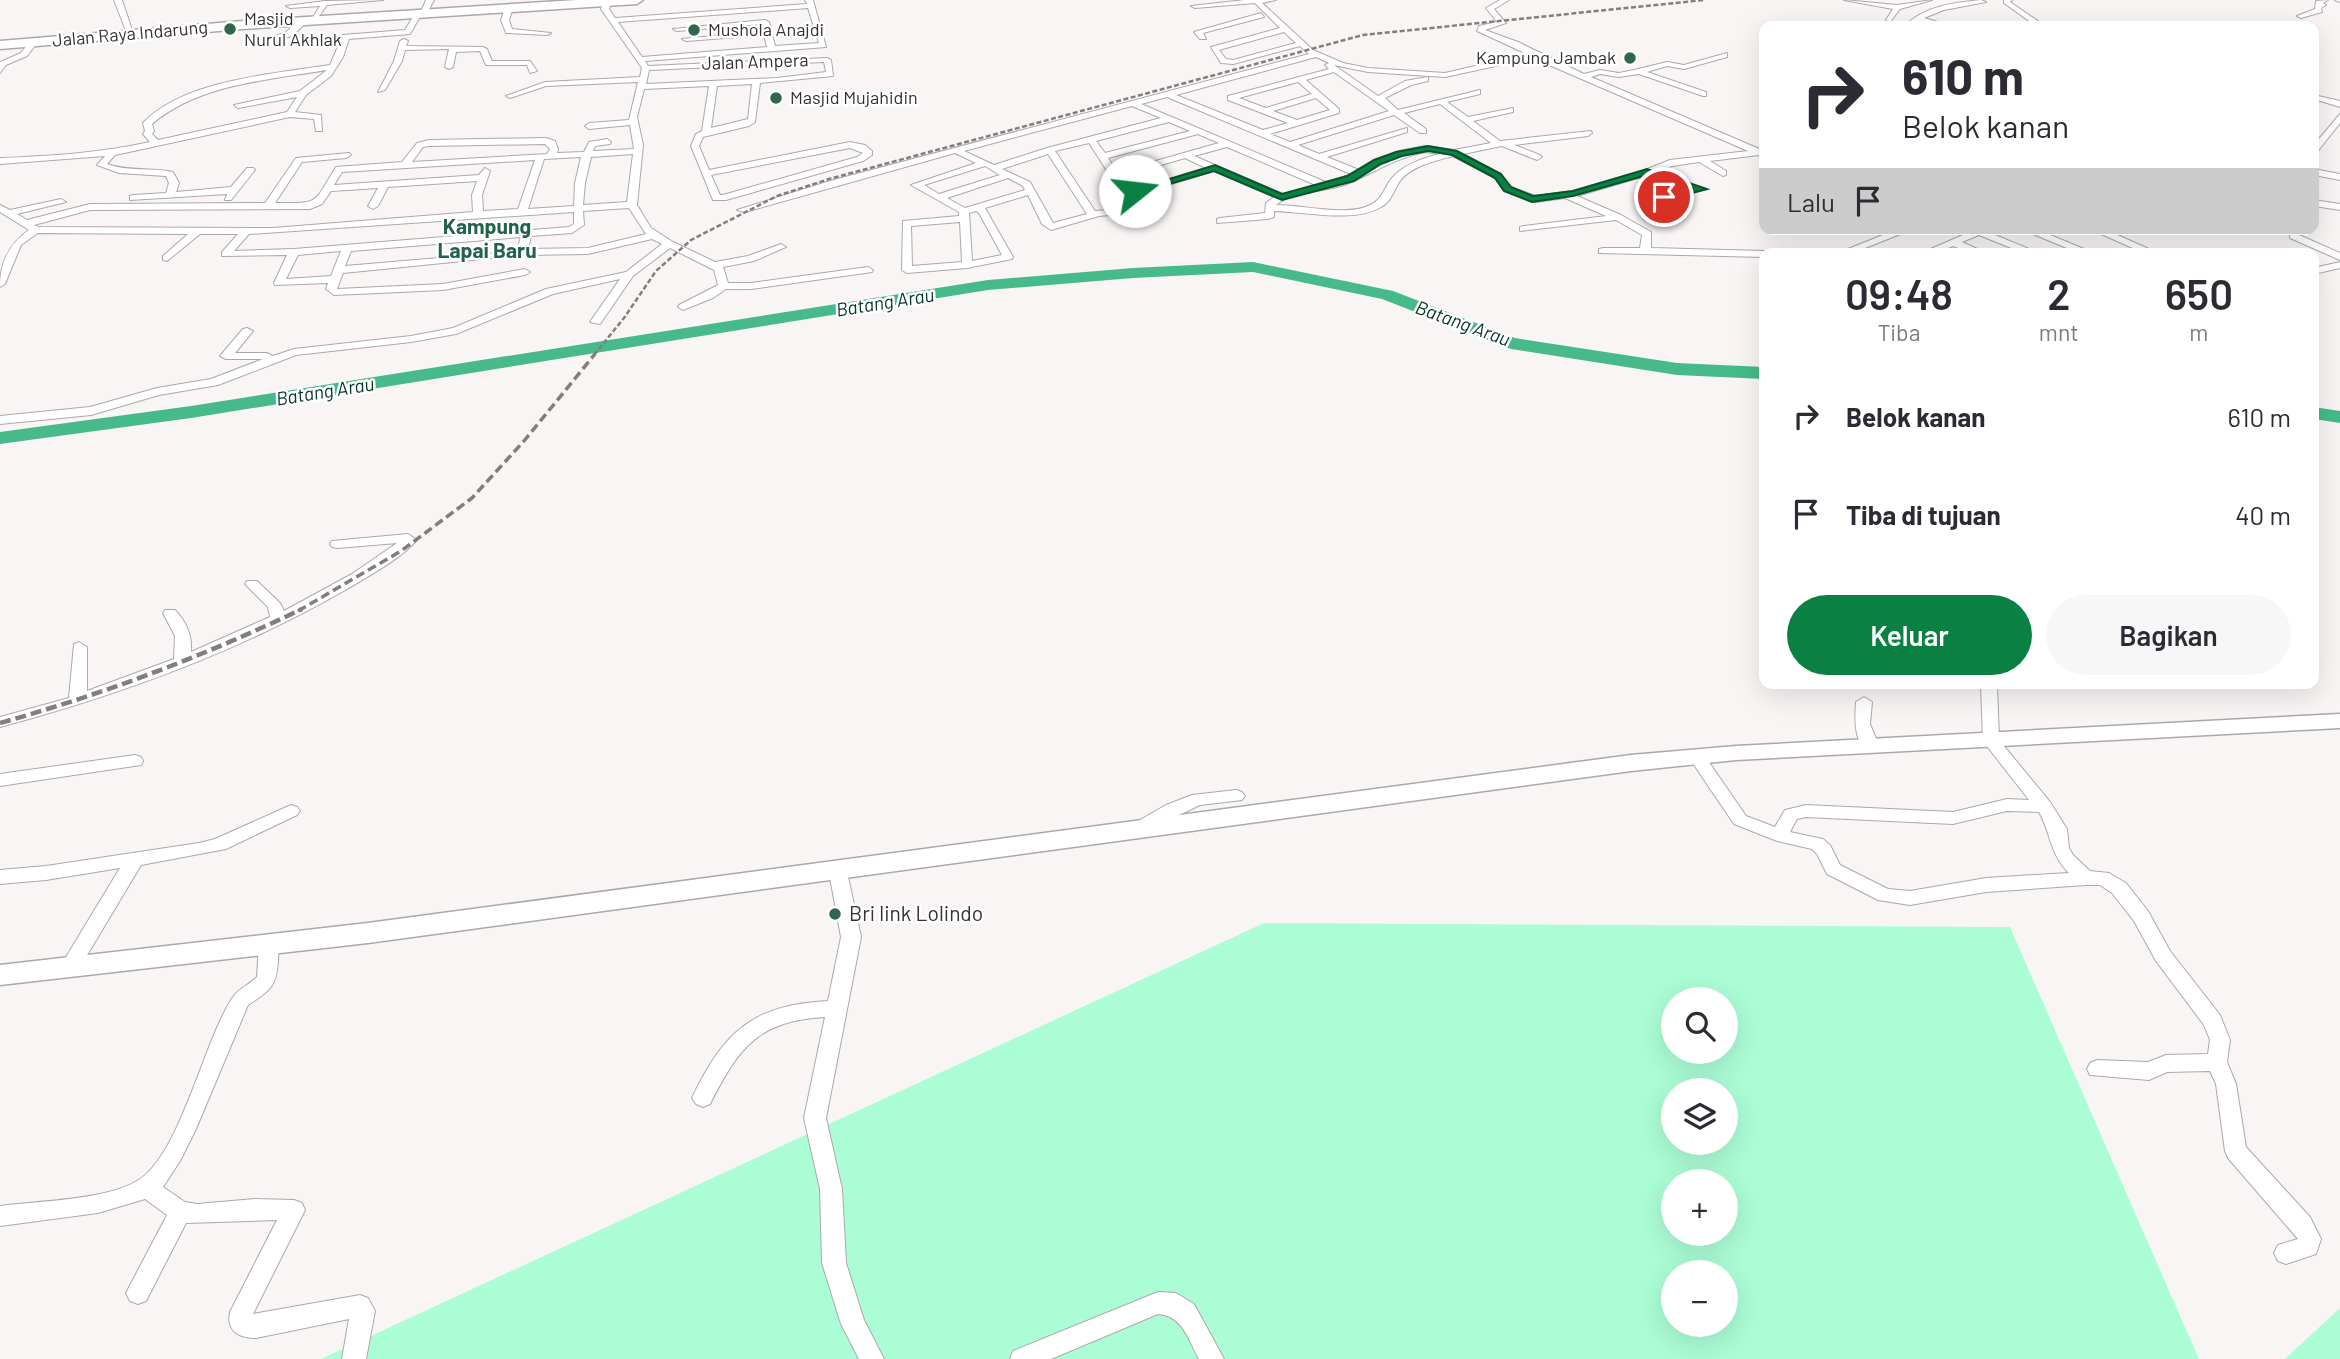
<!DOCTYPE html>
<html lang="id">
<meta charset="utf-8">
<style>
:root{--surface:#fff;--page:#f7f7f7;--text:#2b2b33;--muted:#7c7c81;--accent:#0b8043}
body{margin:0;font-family:Barlow,sans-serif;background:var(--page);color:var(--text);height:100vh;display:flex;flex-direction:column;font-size:26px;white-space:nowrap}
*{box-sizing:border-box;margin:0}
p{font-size:23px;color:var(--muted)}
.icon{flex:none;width:38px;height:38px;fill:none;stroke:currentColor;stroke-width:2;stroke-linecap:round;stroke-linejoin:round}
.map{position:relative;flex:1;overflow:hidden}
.details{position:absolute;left:1759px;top:248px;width:560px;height:441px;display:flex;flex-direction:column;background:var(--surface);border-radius:14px;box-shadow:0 7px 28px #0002}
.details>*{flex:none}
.banner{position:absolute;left:1759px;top:21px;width:560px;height:214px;border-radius:14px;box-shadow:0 7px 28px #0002;background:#fff;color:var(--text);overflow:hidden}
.tools{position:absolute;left:1661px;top:987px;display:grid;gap:14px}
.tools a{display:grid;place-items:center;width:77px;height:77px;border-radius:50%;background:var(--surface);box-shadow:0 7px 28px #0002;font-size:35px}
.pin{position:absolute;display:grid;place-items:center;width:60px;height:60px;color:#fff;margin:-30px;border:4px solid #fff;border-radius:50%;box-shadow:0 2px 7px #0007}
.me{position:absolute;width:77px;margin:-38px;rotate:74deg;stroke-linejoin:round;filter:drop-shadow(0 0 5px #0008)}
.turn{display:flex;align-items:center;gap:24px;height:147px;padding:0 28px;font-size:32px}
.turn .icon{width:91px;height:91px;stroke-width:2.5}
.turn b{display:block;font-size:49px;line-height:60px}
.then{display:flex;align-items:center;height:66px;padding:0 28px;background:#0003;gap:14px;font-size:26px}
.eta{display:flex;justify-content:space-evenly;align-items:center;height:119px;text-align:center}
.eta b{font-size:42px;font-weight:600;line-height:49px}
.cta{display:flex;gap:14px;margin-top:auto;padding:14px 28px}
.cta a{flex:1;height:80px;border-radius:42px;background:var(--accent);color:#fff;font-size:28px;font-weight:600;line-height:80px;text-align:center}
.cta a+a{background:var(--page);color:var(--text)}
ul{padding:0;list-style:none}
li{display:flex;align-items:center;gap:21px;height:98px;padding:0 28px}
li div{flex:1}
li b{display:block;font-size:26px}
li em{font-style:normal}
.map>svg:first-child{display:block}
</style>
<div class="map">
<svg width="2340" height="1359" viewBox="0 0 2340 1359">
<rect width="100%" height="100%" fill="#f9f5f5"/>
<g fill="#abfdd6" fill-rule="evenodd">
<path d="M1264 923 2010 927 2199 1359H321ZM1673 999H1726V1052H1673ZM1673 1090H1726V1143H1673ZM1673 1181H1726V1234H1673ZM1673 1272H1726V1325H1673Z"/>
<polygon points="2340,1308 2340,1359 2285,1359"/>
</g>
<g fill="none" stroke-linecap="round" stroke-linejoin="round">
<g fill="#46ba8b" fill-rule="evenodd">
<polygon points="1253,262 1393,291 1515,338 1677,363 1764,367 1764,379 1677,375 1511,349 1382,299 1253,272 1133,278 988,290 191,418 0,444 0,432 191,406 988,280 1133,268"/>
<polygon points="2314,407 2340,411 2340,423 2314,419"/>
</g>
<g stroke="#aca8a9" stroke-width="2">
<g id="street">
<polygon points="114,0 122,0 133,33 126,31"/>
<polygon points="383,0 327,5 317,19 313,17 320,6 290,8 286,6 325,1"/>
<path d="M426 0H434L427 13H422L410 34 349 39 343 57 331 76 306 95 295 112 321 115 322 131H316L314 119 290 117 115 155 107 164C128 172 152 167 173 172L179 183 176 192 231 187 247 168H253L255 170 231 200H225L227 194 130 200V196L133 195 166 193 169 183 166 176 119 173 97 165 105 156 0 164V158C50 156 101 153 150 142L143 134 145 131 143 123C184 80 273 74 330 65L343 35 405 30 416 12H421ZM327 70 300 91 234 105 238 108 297 97 287 112 158 140 152 134 154 131 152 124C199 84 268 80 327 70Z"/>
<path d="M604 0H612L609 9 615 18 807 4 805 0H813L826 47 645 61 648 66 827 58 831 60 833 76 760 83 755 122 749 126 703 137 699 146 709 170 850 142 865 145 872 151V155L863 161 726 200H713L691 146 696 134 702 131 709 86 644 89 637 117 643 145 637 205 651 228 673 242 715 262 748 256 781 244 786 247 754 261 723 267 728 283H751L868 267 873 270 872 272 751 289H726L713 298 683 310 678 307 679 305 718 285 714 270 670 248 633 276 600 324 590 322 620 279 553 294 456 334 411 342 296 355 218 385 159 395 91 415 0 424V416L90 407 157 388 211 379 263 359H226L220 356 243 329 247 328 253 331 235 353H267L273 356 294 349 411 336 453 328 546 289 626 272 662 244 652 239 588 254 522 255 343 273 337 289 443 284 525 269 530 272 525 275 443 290 334 295 326 289 328 283 275 285 274 283 287 255 222 256V252L238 234H200L167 261 163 260V256L188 234 38 233 21 245 5 284 0 287C0 262 9 244 29 230L0 212V205L10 210 61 199 66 202 17 214 27 220 90 204 265 203 296 158 349 153 351 155 346 158 302 162 275 203C321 203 312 205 336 167L402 162 417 143 429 140 546 138 555 141 558 149 557 153 584 152 589 142 607 139 611 142 610 144 595 146 593 151 634 149 630 125 589 129 585 126 589 123 629 120 638 82 546 86 510 98 506 96 545 82 640 77 642 68 601 9ZM808 8 819 43 775 46 769 22 765 20 673 29 677 31 762 24 763 31 682 39 686 41 764 35 767 47 642 57 618 22ZM824 62 826 72 777 78 646 84 649 70ZM752 84 748 119 711 128 717 86ZM545 144 550 149 547 154 412 162 423 147 429 146ZM850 148 863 153 857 157 723 195H720L711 175ZM633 154 627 202 583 205 585 183 591 157ZM581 157 575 183 574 206 528 209 544 159ZM535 160 518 209 483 211 482 195 490 171 485 168 479 175 334 185 342 172ZM477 181 472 195 473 212 273 228 38 227 34 225 90 210 310 209 322 204 331 191 378 188 368 206 373 209 378 206 388 187ZM629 208 646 234 588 248 528 249 531 236 572 233 584 225 583 211ZM574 212V224L569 227 294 249 234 251 249 234ZM521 237 517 250 510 252 345 266 351 251ZM341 251 331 276 286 279 298 255Z"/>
<path d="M1245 0H1276L1262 3 1313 50 1343 63 1368 68 1445 73 1527 54 1477 31 1479 26 1497 22 1486 8 1500 0H1509L1494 9 1506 23 1485 30 1518 42 1584 74 1600 70 1619 73 1634 70 1667 62 1684 65 1727 53V57L1684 69 1667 66 1647 72 1706 92V96H1703L1639 74 1619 77 1600 74 1591 77 1764 151V157L1759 155 1710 161 1726 171V175L1723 176 1699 162 1672 166 1656 172 1707 189 1664 200 1661 199V195L1691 189 1648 175 1577 196 1621 215 1651 232V248L1764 251 1769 254H1764V257L1599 253V249L1603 248H1640L1642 235 1616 220 1520 231V227L1524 226 1606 216 1565 198 1535 202 1504 191 1495 178 1453 156C1435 161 1411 166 1400 181 1393 191 1392 201 1381 207 1355 223 1306 212 1274 211V217L1268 219 1217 223V219L1220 218 1265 213 1266 203 1274 197 1214 171 1132 196 1142 210 1140 212 1099 216 1051 230 1042 224 1028 195 985 208 1013 257 1012 259 967 268 907 273 902 270 903 221 959 216V212L911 185 976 163 955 153 745 212 737 210 830 181 1309 54 1300 46 1233 64 1221 63 1211 47 1280 28 1255 3 1195 8 1191 6ZM1284 32 1296 43 1233 60 1226 59 1219 50ZM1316 57 1329 63 1325 65 1329 69 1228 96V100L1288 123 1263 130 1176 95ZM1533 58 1748 151 1670 160 1640 172 1572 191 1536 196 1510 187 1501 174 1463 154 1502 146 1537 160 1542 157 1540 155 1514 145 1588 136 1592 133 1591 131 1500 141 1473 121 1513 112V108L1468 117 1447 102 1480 94V90L1398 110 1385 98 1411 85 1428 81V77L1405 81 1378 96 1334 65 1368 72 1445 77ZM1334 72 1389 111 1290 142 1270 134 1339 113V109L1306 80ZM1298 82 1312 94 1266 108 1239 98ZM1167 97 1351 174 1328 183 1141 104ZM1316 98 1330 110 1297 120 1273 111ZM1440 104 1491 143 1454 150 1425 146 1399 151 1359 170 1327 157 1407 132V128L1319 154 1298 145 1394 115 1420 133H1426V129L1404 113ZM1132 106 1161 118 1047 148 994 165 964 151ZM1169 122 1190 131 1105 153 1096 141ZM1198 134 1219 143 1117 172 1108 158ZM1089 143 1131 208 1095 211 1055 151ZM1227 147 1318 186 1283 194 1194 156ZM1425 152 1440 154C1423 158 1404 164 1392 178 1383 189 1383 200 1368 206 1347 216 1302 205 1276 205 1292 191 1323 192 1344 185 1372 174 1395 158 1425 152ZM1048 154 1087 214 1053 223 1030 182 1002 169ZM1185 158 1206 168 1129 191 1120 177ZM985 166 1000 175 939 194 924 185ZM1008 178 1023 186 1025 190 965 208 947 198ZM976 211 979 213 1002 255 972 261 969 213ZM960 222 962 262 912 266 911 226Z"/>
<polygon points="1844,0 1897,5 1932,0 1900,9 1890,22 1886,20 1893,9"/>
<path d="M1981 0 1986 2 1944 10 1924 18 1951 26 1919 21 1913 26H1905C1924 6 1953 3 1981 0Z"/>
<polygon points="2004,0 2012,0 2010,2 2045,26 2036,26 2004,3"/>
<polygon points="2328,0 2323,3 2326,5 2321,8 2322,12 2301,18 2297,16 2315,9 2316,1"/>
<polygon points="2335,0 2340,0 2340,2 2337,1"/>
<polygon points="509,6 513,8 509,20 512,29 551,33 547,35 506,33 501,20 505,8"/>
<polygon points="1261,13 1264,17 1203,33 1206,39 1200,39 1194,32"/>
<polygon points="301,19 308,21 292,36 272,41 268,39 286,32"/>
<polygon points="404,39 408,41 406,46 483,47 487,49 492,61 530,61 537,71 530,73 527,65 486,65 480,51 456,52 453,67 449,69 445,67 449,49 405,50 402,61 385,90 378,92 394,61 400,41"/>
<polygon points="31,40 38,42 27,56 6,65 0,73 0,62 21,53"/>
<polygon points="2314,95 2340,101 2340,107 2314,99"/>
<polygon points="2340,114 2340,123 2317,152 2314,153 2314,145"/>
<polygon points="2314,169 2340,174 2340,180 2314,175"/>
<polygon points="2314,200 2340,204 2340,210 2314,206"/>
<polygon points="1898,229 1913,229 1860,250 1864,254 1852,254 1848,249"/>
<polygon points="1977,229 1991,229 1988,232 2041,254 2026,254 1979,235 1962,242 1988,254 1973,254 1953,246 1934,254 1919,254"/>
<polygon points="2021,229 2036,229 2096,254 2081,254"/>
<polygon points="2090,229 2104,229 2160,254 2146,254"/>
<polygon points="2289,229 2299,229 2299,235 2340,253 2340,260 2290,238"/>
<polygon points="2340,262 2340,268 2314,274 2314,268"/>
<path d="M408 534 417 540C399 560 370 575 347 589 240 651 119 695 0 727V717L69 698 74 644 79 642 87 647V691L174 659 175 636 163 613 165 610H175C187 623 192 635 191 652L270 617 268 607 245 584 247 581H257L280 603 284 611 352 574 397 543 337 548 332 547 330 544 332 541Z"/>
<path d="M1981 684H1997L1999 740 2050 802 2067 829 2069 848 2073 855 2090 871 2109 873 2126 883 2148 911 2170 951 2220 1015 2230 1040 2227 1062 2236 1084 2246 1147 2310 1217 2321 1239 2316 1254 2286 1264 2278 1261 2274 1253 2278 1245 2298 1239 2228 1158 2225 1151 2216 1084 2210 1071 2167 1072 2149 1080 2090 1075 2087 1069 2090 1063 2097 1060 2148 1062 2166 1055 2208 1054 2210 1040 2204 1025 2156 961 2134 921 2112 893 2100 885H2086L1986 892 1910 905 1878 900 1827 874 1817 854 1812 849 1777 841 1734 824 1688 756 1696 750 1702 752 1746 816 1775 827 1785 810 1806 805 1953 812 2007 799 2029 800 1983 741ZM2007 811 2039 812C2051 833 2050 855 2069 873L1986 878 1910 891 1888 889 1840 865 1830 845 1823 839 1790 832 1797 819 1806 817 1953 824Z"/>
<path d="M1864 697 1872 702 1870 724 1879 746 1871 752C1853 746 1855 717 1856 702Z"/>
<polygon points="135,755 141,757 143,761 141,765 0,786 0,774"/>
<polygon points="1236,790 1242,792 1245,796 1242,800 1200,805 1139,834 1133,832 1130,828 1133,824 1166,805 1192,795"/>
<polygon points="291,805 297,807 300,811 297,815 226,849 141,865 77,972 70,975 63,972 60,967 120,868 46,880 0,884 0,870 46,866 199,843 215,839"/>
<path d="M838 865 844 867 847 872 861 937 826 1118 842 1189 846 1263 864 1320 884 1359H859L841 1324 822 1263 820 1189 804 1118 825 1017C758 1021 739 1047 710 1104L703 1107 696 1104 692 1098C724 1031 753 1005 828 1001L841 937 829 872 832 867Z"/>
<path d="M269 938 276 940C280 947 278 954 278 962 276 988 269 991 248 1005L196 1129 180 1161 163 1187 185 1202 197 1204 255 1199 294 1200 302 1203 305 1210 253 1314 360 1295 368 1298 375 1311 366 1359H342L349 1319 256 1338C239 1338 226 1331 230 1312L277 1220 186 1223 146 1301 138 1304 130 1301 126 1293 167 1215 145 1199 98 1213 0 1226V1206C38 1201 105 1200 137 1181 180 1157 204 1039 233 997 238 989 250 984 257 977L259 945 262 940Z"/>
<path d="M1158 1292 1176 1293 1194 1304 1224 1359H1199C1188 1339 1183 1316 1158 1314L1051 1359H1010L1013 1351Z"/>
</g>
</g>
<g stroke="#aca8a9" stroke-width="3">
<polygon id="secondary" points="2340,714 2340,728 1736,760 1631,771 368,943 0,985 0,965 368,923 1631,755 1736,746"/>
</g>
<g stroke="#aca8a9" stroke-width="3">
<polygon id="highway" points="577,0 643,0 637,4 243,29 0,49 0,41 243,21"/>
</g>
<use href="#street" fill="#fff" fill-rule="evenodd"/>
<use href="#secondary" fill="#fff" fill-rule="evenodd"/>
<use href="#highway" fill="#fff" fill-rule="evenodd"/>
<polyline stroke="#817e7e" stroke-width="2.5" stroke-dasharray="5 2.5" stroke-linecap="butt" points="594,355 624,318 656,271 691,240 777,196 829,179 1363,35 1704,0"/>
<polyline stroke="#817e7e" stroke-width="3.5" stroke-dasharray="9 4.5" stroke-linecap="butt" points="298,611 401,551 472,498 524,441 595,354"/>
<path stroke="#817e7e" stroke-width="4.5" stroke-dasharray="11 5" stroke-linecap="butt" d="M0 723C104 694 204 656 302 609"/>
</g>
<polygon fill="#0b8043" stroke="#07532c" stroke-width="2" points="1428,146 1457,151 1501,174 1511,187 1533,196 1573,191 1647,169 1707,189 1664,200 1660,199 1660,195 1691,188 1647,175 1573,196 1532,202 1504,191 1495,178 1452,155 1428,151 1402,156 1381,164 1354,181 1282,200 1214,171 1135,194 1131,191 1215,165 1282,194 1347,176 1374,160 1396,152"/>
<g fill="#2f674e" stroke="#fff" stroke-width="2.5">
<circle cx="230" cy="29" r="7"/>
<circle cx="694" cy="30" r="7"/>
<circle cx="1630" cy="58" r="7"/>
<circle cx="776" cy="98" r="7"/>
<circle cx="835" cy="914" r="7"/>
</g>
<g text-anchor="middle" stroke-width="5" stroke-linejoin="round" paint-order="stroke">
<g font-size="18" fill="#333232" stroke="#fff" text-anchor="start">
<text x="244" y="25">Masjid<tspan x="244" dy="21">Nurul Akhlak</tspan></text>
<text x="708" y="36">Mushola Anajdi</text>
<text x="1616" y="64" text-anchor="end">Kampung Jambak</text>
<text x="790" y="104">Masjid Mujahidin</text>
</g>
<g font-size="18" fill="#333232" stroke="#fff">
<text transform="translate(130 34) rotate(-5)" y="6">Jalan Raya Indarung</text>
<text transform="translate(755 62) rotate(-2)" y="6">Jalan Ampera</text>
</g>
<g font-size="19" font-style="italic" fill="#023724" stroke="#fff">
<text transform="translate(885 302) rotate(-9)" y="7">Batang Arau</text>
<text transform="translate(1463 323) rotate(20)" y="7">Batang Arau</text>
<text transform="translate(325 391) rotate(-9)" y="7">Batang Arau</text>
</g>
<g font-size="21" font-weight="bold" fill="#226349" stroke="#fff">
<text x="487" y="234">Kampung<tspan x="487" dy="24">Lapai Baru</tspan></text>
</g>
<g font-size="21" fill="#333232" stroke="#fff" text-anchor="start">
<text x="849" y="921">Bri link Lolindo</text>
</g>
</g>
</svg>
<div class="tools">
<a><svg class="icon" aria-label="search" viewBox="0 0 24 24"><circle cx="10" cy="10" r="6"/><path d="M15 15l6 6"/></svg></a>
<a><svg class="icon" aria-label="layers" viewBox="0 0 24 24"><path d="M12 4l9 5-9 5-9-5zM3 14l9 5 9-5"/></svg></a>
<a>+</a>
<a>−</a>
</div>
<div class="pin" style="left:1664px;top:197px;background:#d93025"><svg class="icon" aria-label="arrive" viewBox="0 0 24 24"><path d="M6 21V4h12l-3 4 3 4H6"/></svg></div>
<svg class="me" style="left:1135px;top:191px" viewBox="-20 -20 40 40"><circle r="19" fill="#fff"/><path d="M0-13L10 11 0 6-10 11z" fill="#0b8043"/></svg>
<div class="banner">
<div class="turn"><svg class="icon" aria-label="right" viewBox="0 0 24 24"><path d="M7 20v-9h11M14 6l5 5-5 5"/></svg><div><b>610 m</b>Belok kanan</div></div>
<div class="then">Lalu<svg class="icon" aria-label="arrive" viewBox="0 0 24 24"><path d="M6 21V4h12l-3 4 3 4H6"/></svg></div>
</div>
<section class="details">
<div class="eta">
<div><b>09:48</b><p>Tiba</p></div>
<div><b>2</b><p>mnt</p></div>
<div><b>650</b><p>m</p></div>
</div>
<ul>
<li><svg class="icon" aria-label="right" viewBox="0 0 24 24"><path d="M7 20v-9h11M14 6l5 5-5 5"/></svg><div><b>Belok kanan</b></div><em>610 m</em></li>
<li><svg class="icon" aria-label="arrive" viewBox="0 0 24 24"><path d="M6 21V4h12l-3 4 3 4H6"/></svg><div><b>Tiba di tujuan</b></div><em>40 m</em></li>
</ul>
<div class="cta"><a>Keluar</a><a>Bagikan</a></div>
</section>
</div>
